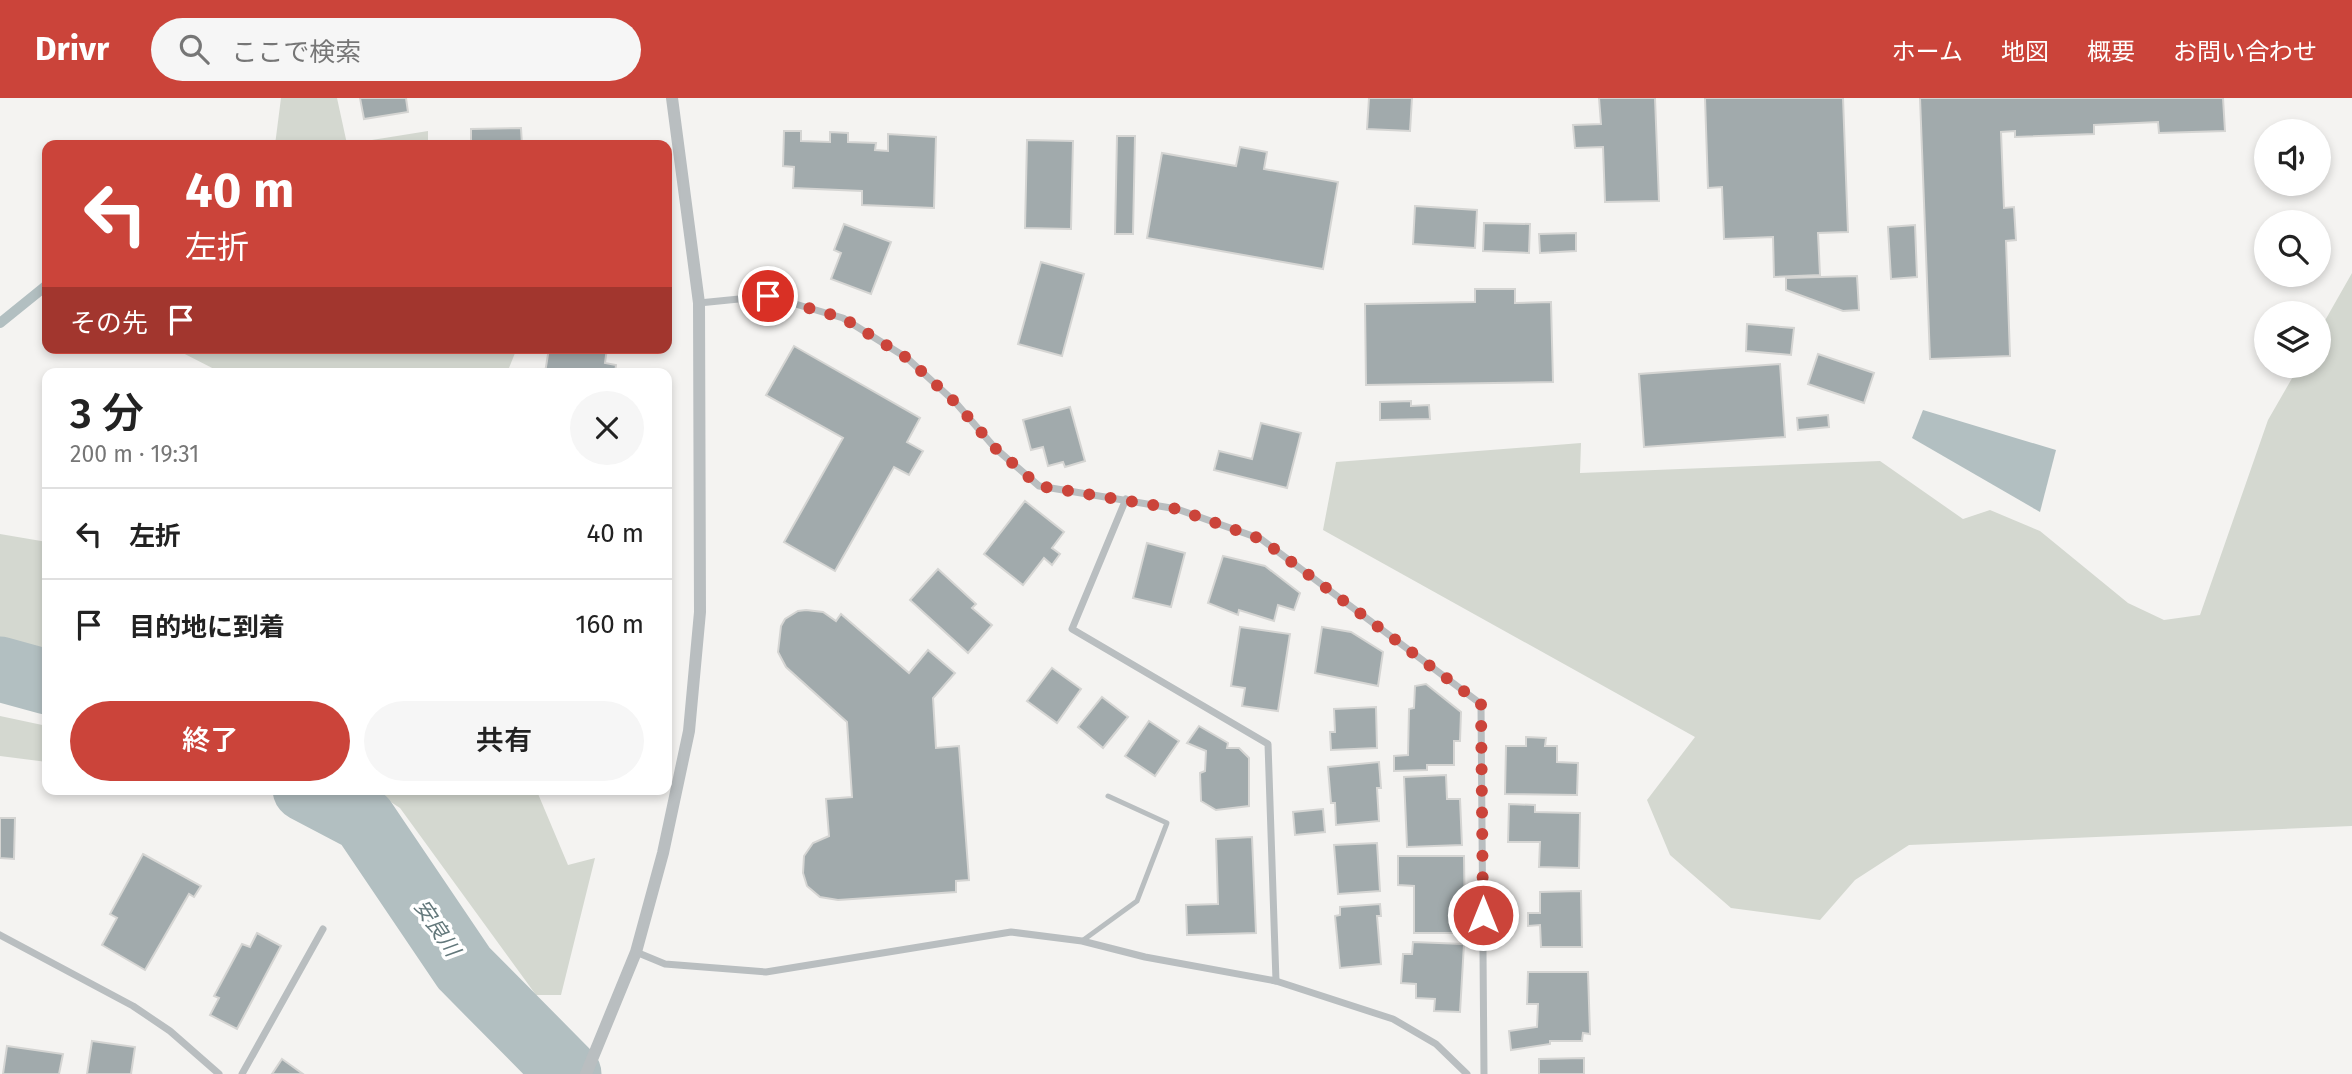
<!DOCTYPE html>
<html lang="ja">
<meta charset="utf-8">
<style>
:root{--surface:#fff;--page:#f6f6f6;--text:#222;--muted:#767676;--line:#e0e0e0;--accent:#cb443a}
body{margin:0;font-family:"Fira Sans","Noto Sans JP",sans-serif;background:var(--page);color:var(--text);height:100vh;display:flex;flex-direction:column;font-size:26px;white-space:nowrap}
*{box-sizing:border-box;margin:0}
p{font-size:23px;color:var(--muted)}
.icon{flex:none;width:38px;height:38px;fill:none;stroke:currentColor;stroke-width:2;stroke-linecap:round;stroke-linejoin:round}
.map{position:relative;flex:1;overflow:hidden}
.sheet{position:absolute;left:42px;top:270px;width:630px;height:427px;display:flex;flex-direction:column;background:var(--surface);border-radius:14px;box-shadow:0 4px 10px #0003}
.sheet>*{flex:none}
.banner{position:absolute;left:42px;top:42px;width:630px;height:214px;border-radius:14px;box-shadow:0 4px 10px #0003;background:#cb443a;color:#fff;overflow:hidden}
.tools{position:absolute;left:2254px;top:21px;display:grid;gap:14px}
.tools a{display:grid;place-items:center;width:77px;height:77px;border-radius:50%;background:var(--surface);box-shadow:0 4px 10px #0003;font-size:35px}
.pin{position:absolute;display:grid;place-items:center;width:60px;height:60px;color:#fff;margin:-30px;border:4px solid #fff;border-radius:50%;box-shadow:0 2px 7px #0007}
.me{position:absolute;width:77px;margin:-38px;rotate:0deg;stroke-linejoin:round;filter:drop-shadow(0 0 5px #0008)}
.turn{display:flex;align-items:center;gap:24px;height:147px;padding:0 28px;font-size:32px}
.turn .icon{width:91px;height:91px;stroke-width:2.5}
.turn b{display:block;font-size:49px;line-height:60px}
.then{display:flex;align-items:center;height:66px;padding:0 28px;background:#0003;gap:14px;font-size:26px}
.round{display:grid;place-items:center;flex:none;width:74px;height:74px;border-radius:37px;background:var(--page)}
.head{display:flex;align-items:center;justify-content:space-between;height:119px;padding:0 28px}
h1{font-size:42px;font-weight:600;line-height:52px}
.button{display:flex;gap:14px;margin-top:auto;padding:14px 28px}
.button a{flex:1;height:80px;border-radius:42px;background:var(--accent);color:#fff;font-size:28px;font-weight:600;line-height:80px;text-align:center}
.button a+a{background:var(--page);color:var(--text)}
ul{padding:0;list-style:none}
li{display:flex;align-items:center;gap:21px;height:91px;padding:0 28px;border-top:2px solid var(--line)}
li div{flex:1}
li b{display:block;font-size:26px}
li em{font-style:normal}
header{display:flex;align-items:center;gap:42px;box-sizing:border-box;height:98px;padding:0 35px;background:var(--accent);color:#fff}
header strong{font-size:33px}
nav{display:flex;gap:38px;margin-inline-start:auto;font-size:24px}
.search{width:490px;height:63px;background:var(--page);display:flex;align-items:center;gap:18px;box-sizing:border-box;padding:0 24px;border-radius:38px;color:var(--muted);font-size:26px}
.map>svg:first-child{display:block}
</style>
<header>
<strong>Drivr</strong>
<div class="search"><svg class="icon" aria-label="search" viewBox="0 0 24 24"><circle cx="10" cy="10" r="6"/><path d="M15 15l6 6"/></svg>ここで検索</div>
<nav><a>ホーム</a><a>地図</a><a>概要</a><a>お問い合わせ</a></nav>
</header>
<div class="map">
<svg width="2352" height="976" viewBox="0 0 2352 976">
<rect width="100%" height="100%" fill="#f4f3f1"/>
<g fill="#d4d8d0">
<polygon points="281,0 337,0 347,46 428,33 428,47 275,47"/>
<polygon points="2352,175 2352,728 1909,747 1855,782 1820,822 1731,810 1670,757 1647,702 1695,639 1323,432 1336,364 1581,345 1580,375 1880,363 1963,421 1990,412 2040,433 2128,505 2164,522 2200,517 2268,322 2299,268 2319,268 2319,233"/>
<polygon points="173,250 517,250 507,275 222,275"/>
<polygon points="0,436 47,444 47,558 0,542"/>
<polygon points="0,618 47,628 47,664 0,658"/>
<polygon points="371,691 536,691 568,767 595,760 561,897 536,897 400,710"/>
</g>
<polygon fill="#b2bfc1" points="1923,312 2056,352 2040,414 1912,340"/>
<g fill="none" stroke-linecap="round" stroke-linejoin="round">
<polyline stroke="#b2bfc1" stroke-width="10" points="0,225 47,187"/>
<g stroke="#b2bfc1" stroke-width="65">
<polyline points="0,571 47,584"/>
<polyline points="305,691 364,722 464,870 569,976"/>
</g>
</g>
<g fill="#a1aaac" stroke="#d5d5d3" stroke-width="2">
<polygon points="360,0 406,0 408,14 364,21"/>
<polygon points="1369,0 1412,0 1410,33 1367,31"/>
<polygon points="1599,0 1655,0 1659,103 1605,104 1603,49 1575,50 1573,27 1601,26"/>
<polygon points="1705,0 1843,0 1848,134 1818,135 1820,177 1774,179 1773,139 1724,141 1722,89 1708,90"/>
<polygon points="1920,0 2223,0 2225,33 2159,35 2158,24 2094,27 2094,36 2015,39 2015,33 2001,34 2004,110 2014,109 2016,142 2006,143 2010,258 1930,261"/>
<polygon points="521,30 522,47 471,47 471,31"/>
<polygon points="784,33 801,33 801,43 830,44 830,34 848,35 848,44 876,45 875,52 888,53 888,36 936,39 934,110 862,107 862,93 793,90 794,69 783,68"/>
<polygon points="1117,38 1135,38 1133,136 1115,136"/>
<polygon points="1027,42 1073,43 1071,131 1025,130"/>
<polygon points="1240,49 1267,54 1264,71 1338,84 1323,171 1147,140 1162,55 1236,68"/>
<polygon points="1415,108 1477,112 1475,150 1413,146"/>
<polygon points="1484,125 1530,126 1529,155 1483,153"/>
<polygon points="844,126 891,144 871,196 831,181 841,155 834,152"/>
<polygon points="1915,127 1917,179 1891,181 1888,129"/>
<polygon points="1576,135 1576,153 1540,155 1539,136"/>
<polygon points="1041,164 1084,176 1062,258 1018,246"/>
<polygon points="1857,178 1859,212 1843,213 1786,192 1786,180"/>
<polygon points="1475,191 1515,191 1515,205 1551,204 1553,284 1366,287 1365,206 1475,204"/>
<polygon points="1747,226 1794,230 1791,257 1746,253"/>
<polygon points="794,248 920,320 907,344 923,353 909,377 894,369 835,473 784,444 843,340 766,297"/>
<polygon points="549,250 607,250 605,265 616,267 615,275 545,275"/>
<polygon points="1818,256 1874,275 1864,305 1808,286"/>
<polygon points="1780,266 1785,339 1644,349 1639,276"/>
<polygon points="1411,303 1411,308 1429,307 1430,321 1380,322 1380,304"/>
<polygon points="1070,309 1085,363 1065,369 1063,364 1048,368 1043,349 1031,352 1023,322"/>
<polygon points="1828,317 1829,329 1798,332 1797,320"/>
<polygon points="1261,325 1301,335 1287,390 1214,372 1219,353 1252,361"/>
<polygon points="1025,403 1064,434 1052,450 1060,456 1052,467 1044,460 1023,487 984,456"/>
<polygon points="1147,445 1185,455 1171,509 1133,500"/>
<polygon points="1223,458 1265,468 1300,495 1294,512 1278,507 1274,523 1239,512 1238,517 1208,505"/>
<polygon points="938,471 976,506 972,510 992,527 968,555 910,502"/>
<polygon points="806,512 823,514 836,523 841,516 909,575 928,552 955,575 933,600 936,650 959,648 969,782 956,783 956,794 838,802 820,799 807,788 803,775 804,758 813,745 829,738 826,701 852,699 847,624 786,569 778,554 781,528 785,521 798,513"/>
<polygon points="1240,529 1290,536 1278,613 1242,608 1245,590 1231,588"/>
<polygon points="1322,529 1351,534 1383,554 1378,588 1315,575"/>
<polygon points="1052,570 1081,591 1057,625 1027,603"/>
<polygon points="1426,586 1461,614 1460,643 1454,643 1454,667 1427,667 1427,672 1394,673 1394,658 1408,657 1409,611 1414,610 1415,588"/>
<polygon points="1102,599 1128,619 1103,650 1078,629"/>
<polygon points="1376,609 1377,650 1331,652 1330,634 1335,634 1334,611"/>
<polygon points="1149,623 1179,643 1155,678 1125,658"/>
<polygon points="1199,628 1228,645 1227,650 1239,650 1249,660 1249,708 1216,712 1201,703 1200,675 1205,673 1206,653 1187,645"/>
<polygon points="1526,639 1546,640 1545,648 1557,648 1557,664 1578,665 1577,697 1505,696 1506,648 1526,648"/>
<polygon points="1379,664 1381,690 1377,690 1379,723 1336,727 1335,705 1331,705 1328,669"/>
<polygon points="1446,677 1447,701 1460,701 1462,747 1407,749 1404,679"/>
<polygon points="1509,706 1535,707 1535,714 1580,715 1579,770 1539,769 1540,744 1508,744"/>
<polygon points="1323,711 1325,734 1295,737 1293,714"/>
<polygon points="0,720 15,720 14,761 0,760"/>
<polygon points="1252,739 1256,835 1187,837 1186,807 1218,806 1216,741"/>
<polygon points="1377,745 1380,793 1338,796 1334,747"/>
<polygon points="143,756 201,788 194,799 189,796 145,872 102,847 117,820 110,816"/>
<polygon points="1398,758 1464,758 1465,825 1461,827 1461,835 1414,835 1414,788 1398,787"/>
<polygon points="1581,793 1582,849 1541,849 1540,827 1528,828 1528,815 1540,815 1540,794"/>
<polygon points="1380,806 1381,818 1377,818 1381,866 1340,870 1335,818 1340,817 1340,809"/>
<polygon points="257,835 281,848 237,931 210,917 219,900 214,898 242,846 250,849"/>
<polygon points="1413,844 1464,846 1460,914 1434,913 1435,901 1416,900 1416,886 1401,885 1403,856 1412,856"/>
<polygon points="1528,874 1588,874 1590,936 1583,935 1582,943 1550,943 1550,946 1511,952 1509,933 1537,929 1538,906 1527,906"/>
<polygon points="92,943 135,949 131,976 87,976"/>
<polygon points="7,948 63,956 59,976 3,976"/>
<polygon points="1584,960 1584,976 1539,976 1539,961"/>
<polygon points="282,961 303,976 272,976"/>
</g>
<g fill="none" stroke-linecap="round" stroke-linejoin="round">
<polyline stroke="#b9bec0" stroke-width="5" points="1082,843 1137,803 1167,725 1108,698"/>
<g stroke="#b9bec0" stroke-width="7">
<polyline points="699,205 768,198 843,220 907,260 956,305 995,350 1039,388 1177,411 1261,441 1481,606 1484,976"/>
<polyline points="1126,401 1072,531 1268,646 1276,883"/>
<polyline points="0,837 133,908 170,933 219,976"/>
<polyline points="636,854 665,866 766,874 1011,834 1082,843 1145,859 1276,883 1393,921 1436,946 1467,976"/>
<polyline points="242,976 323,831"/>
</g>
<polyline stroke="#b9bec0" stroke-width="12" points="586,976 636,854 663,755 689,633 700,514 699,205 672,0"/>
</g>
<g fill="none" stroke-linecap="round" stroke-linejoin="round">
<polyline stroke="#cb443a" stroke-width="12" stroke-dasharray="0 21.6" points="768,198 843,220 907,260 956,305 995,350 1039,388 1177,411 1261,441 1481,606 1483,817"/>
</g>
<g text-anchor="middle" stroke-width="7" stroke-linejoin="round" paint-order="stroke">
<g font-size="21" font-style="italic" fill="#63787b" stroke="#fff">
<text transform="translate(437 830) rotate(56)" y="7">安良川</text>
</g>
</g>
</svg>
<div class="tools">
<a><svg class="icon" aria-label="sound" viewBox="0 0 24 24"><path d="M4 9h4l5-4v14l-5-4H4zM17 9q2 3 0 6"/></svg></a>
<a><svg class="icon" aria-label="search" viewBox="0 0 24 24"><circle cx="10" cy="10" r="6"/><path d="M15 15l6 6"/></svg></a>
<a><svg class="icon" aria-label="layers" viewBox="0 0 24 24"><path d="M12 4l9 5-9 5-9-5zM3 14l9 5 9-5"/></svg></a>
</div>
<div class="pin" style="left:768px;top:198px;background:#d93025"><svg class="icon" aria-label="arrive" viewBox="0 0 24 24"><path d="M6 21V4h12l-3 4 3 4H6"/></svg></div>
<svg class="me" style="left:1483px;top:817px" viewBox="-20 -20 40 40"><circle r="17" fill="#cb443a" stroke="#fff" stroke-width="3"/><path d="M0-11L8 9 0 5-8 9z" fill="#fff"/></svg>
<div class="banner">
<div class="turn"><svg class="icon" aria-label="left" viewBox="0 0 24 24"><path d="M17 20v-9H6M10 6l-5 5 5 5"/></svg><div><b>40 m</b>左折</div></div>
<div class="then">その先<svg class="icon" aria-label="arrive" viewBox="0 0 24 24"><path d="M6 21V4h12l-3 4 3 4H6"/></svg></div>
</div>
<section class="sheet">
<div class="head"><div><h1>3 分</h1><p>200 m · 19:31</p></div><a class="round"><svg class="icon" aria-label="close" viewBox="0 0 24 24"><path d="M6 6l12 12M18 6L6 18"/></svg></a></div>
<ul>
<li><svg class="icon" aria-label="left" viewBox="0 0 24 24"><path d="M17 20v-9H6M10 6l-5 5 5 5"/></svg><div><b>左折</b></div><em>40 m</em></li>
<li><svg class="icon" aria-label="arrive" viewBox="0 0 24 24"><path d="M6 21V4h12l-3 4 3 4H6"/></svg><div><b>目的地に到着</b></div><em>160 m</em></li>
</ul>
<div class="button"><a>終了</a><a>共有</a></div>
</section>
</div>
